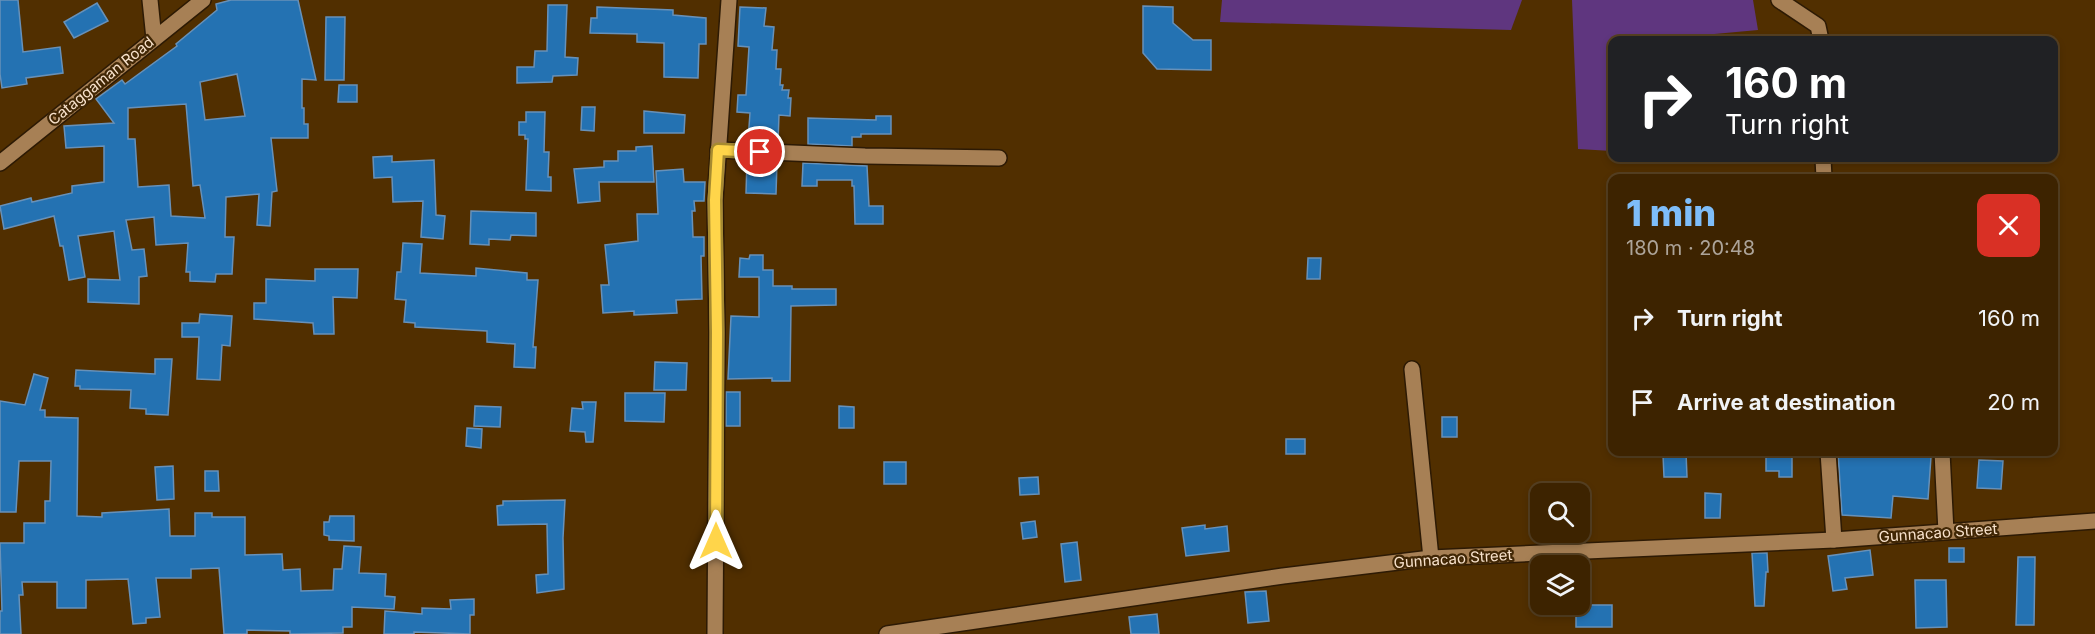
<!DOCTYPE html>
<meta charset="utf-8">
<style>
:root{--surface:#3d2300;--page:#482f0f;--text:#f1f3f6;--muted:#ada499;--line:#564022;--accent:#7ebdf9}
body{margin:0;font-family:Inter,sans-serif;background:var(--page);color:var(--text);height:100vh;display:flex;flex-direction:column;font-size:22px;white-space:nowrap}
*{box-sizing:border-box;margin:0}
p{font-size:20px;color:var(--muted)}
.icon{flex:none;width:33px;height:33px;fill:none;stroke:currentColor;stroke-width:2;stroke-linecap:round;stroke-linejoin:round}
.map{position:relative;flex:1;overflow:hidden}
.drawer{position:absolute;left:1608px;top:174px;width:450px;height:282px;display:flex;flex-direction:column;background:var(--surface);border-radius:12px;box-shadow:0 3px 9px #0003,0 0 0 2px var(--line)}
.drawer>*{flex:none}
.hud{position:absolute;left:1608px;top:36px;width:450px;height:126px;border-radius:12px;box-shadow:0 3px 9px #0003,0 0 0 2px var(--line);background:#202124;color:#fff;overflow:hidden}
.fabs{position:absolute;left:1530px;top:483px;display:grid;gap:12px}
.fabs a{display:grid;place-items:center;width:60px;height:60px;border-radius:12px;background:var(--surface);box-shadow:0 3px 9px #0003,0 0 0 2px var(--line);font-size:30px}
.pin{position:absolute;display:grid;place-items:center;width:51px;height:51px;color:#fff;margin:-26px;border:3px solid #fff;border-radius:50%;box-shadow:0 2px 6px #0007}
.me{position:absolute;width:66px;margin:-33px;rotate:0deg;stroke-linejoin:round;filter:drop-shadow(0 0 4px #0008)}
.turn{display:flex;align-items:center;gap:21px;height:126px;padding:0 18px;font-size:27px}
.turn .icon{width:78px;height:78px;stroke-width:2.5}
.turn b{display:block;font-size:42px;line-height:51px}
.round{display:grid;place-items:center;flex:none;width:63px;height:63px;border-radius:12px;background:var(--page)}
.head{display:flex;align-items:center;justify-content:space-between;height:102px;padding:0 18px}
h1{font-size:36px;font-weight:800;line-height:45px;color:var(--accent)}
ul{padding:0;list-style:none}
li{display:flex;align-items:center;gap:18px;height:84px;padding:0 18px}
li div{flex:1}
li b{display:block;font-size:22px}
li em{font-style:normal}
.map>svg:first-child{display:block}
</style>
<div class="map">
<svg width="2095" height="634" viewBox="0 0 2095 634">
<rect width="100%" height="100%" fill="#512f00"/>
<g fill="#5f367f">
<polygon points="1222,0 1522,0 1511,30 1220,22"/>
<polygon points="1572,0 1753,0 1758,30 1649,40 1612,40 1612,151 1578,149"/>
</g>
<g fill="#2472b2" stroke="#6791b9" stroke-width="1.5" fill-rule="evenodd">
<polygon points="0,0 18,0 23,52 60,47 63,73 26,78 27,84 2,88 0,74"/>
<path d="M231 0H298L316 80 302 79V108H304V124H308V138H271L277 191 272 192 270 226 257 225 259 194 226 197 225 237H234L232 274H216L215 282 190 281V272H186L188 243 156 245 154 217 126 220 132 250 144 249 147 276 139 277V304L88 302V279L120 280 114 231 78 236 85 277 69 280 63 246H60L54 216 4 229 0 206 31 198 32 202 72 193V186L104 182V146L66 148 64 126 114 123 96 99 122 80 125 84 177 46 176 44 217 10 216 4ZM237 74 245 116 205 120 200 82ZM186 104 193 186 200 185 205 218 171 216 169 185 138 187 135 139H128V108Z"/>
<polygon points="97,3 108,21 74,38 64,22"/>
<polygon points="548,5 567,5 565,57 578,58 577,75 553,76 552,82 517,83 517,67 534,67 535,51 547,51"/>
<polygon points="1143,6 1173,7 1173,23 1193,40 1211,40 1211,70 1157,69 1143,53"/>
<polygon points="597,7 673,10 673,15 706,18 706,44 699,44 698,78 664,77 664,43 637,42 637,34 590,33 591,18 597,18"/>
<polygon points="740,7 766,8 764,26 774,27 772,50 777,50 776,69 781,69 780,85 783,85 782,90 789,90 788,98 791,98 790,116 779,115 778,143 748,141 750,113 737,112 738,95 746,95 749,47 738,46"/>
<polygon points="326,17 345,17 344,80 325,80"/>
<polygon points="339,85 357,85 357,102 338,102"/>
<polygon points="582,107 595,107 594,131 581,130"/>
<polygon points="644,111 685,115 684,133 644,133"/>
<polygon points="526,112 545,112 544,152 549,152 548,177 551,177 551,191 526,190 528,139 525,139 525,135 519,135 519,122 526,122"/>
<polygon points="876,116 891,116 891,134 861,134 861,137 852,137 852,146 808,144 808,118 876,120"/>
<polygon points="652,146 654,182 599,182 600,201 578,203 574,169 604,167 604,161 618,161 618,151 636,151 636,147"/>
<polygon points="392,156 392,162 434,160 436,215 445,216 443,239 421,237 423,201 393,202 392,177 374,178 373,157"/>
<polygon points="747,161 777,162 776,194 746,193"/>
<polygon points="803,163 867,166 869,206 883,206 883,224 855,224 854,186 852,186 852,180 817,180 817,186 802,186"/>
<polygon points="683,169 684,182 705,182 704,201 694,201 695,211 692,211 693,237 704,237 704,256 701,256 702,299 676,300 677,313 634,315 634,311 603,313 601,285 609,285 605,245 638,241 637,214 658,214 656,171"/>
<polygon points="471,211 536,213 536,236 511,235 510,240 489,239 489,245 470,244"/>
<polygon points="403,243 422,244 420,273 476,276 476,268 527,273 527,280 538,280 533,347 536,347 535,368 514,367 515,344 487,342 487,331 415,327 415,323 404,322 406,300 395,299 397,272 401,272"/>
<polygon points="750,255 763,255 763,270 773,270 773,286 792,286 792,289 836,289 836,305 791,306 790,381 772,381 772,378 728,379 731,316 759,317 759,277 739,277 740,258 749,259"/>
<polygon points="1308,258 1321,258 1320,279 1307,279"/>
<polygon points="315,269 358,269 357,298 333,297 334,334 314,334 313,323 254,319 254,303 266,303 266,279 315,281"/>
<polygon points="200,314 232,316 230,346 222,345 220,380 197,379 199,337 182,337 182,323 199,323"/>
<polygon points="155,359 172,359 168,415 146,414 146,409 130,408 131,390 80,389 80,386 75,386 76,370 155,374"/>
<polygon points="655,362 687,363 686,390 654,390"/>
<polygon points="34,374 48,378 40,410 45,410 45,417 78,418 77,516 102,517 102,513 169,509 170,536 195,536 195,513 212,513 212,517 245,517 245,555 282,554 283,570 300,569 301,591 333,590 334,569 342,569 344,546 361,547 359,573 386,574 385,596 395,597 394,609 352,607 352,627 343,627 343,633 290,634 290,631 247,630 247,634 224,634 219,568 191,569 191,578 156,578 160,617 146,618 146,623 133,624 128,579 86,580 86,608 57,608 57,582 22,582 23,595 19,595 21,634 0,634 0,611 2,611 0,543 24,543 24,523 45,523 45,501 50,501 51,461 19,461 16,512 0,512 0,401 25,405"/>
<rect x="726" y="392" width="14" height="34"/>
<polygon points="625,393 665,393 664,422 625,421"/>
<polygon points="582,402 596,402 593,442 586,442 585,432 570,431 572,408 583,409"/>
<polygon points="475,406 501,407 500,427 474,426"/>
<polygon points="839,406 854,407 854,428 839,428"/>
<rect x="1442" y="417" width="15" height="20"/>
<polygon points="467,428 482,429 481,448 466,446"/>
<rect x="1286" y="439" width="19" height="15"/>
<polygon points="1671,452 1686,452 1687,477 1664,477 1663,455 1671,455"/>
<polygon points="1766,452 1792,452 1792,477 1779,477 1779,471 1766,471"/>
<polygon points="1838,452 1931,457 1928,499 1893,496 1891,518 1842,515"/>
<polygon points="1979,460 2003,461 2001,489 1977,488"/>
<rect x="884" y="462" width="22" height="22"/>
<polygon points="173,466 174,499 157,500 155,467"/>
<polygon points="205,471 218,471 219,491 205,491"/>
<polygon points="1038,477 1039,494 1020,495 1019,478"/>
<polygon points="1705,493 1721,494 1720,518 1705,518"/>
<polygon points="565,500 563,538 564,589 537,593 536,575 548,574 547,524 498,525 497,506 503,505 503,501"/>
<polygon points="330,516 354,516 354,541 329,540 329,536 324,535 324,522 329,522"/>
<polygon points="1035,521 1037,537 1023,539 1021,523"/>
<polygon points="1205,525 1205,529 1227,526 1229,551 1186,556 1182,528"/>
<polygon points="1077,542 1081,580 1065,582 1061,544"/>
<rect x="1949" y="548" width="15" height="14"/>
<polygon points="1870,550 1873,575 1845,578 1847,589 1833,591 1828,556"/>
<polygon points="1752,553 1767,553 1768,572 1766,572 1764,606 1755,606"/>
<polygon points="2018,557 2035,557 2034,625 2016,625"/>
<polygon points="1915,580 1946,580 1947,627 1916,628"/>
<polygon points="1266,591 1269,621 1248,623 1245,592"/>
<polygon points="474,599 474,615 470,615 470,634 414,632 414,634 384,634 385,611 422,614 422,608 451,609 450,600"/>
<polygon points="1581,605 1612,605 1612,627 1576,627 1576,614 1581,614"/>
<polygon points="1157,614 1159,634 1131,634 1129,617"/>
</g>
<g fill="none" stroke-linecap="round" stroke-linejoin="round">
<g stroke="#2d1a04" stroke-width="18">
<g id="minor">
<polyline points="150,0 154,39"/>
<polyline points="1779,0 1818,26 1821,40"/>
<polyline points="718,150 865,156 999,158"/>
<polyline points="1823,158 1824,178"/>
<polyline points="0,163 203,0"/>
<polyline points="1412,369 1431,558"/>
<polyline points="1828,452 1834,540"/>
<polyline points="1942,452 1946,532"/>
<polyline points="715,634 717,332 715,200 729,0"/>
<polyline points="887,634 1283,576 1431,558 1834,540 2095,521"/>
</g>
</g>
<use href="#minor" stroke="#a78055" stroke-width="15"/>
</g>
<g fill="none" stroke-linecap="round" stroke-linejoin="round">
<g stroke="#a68a30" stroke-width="15">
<polyline id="route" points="716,541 717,332 715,200 718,150 760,152"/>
</g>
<use href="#route" stroke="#ffd54a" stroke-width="10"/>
</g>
<g text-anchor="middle" stroke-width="4.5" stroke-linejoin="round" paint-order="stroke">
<g font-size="15" fill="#f8e2cc" stroke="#412705">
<text transform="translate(101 81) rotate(-39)" y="5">Cataggaman Road</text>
<text transform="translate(1938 533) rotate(-4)" y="5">Gunnacao Street</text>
<text transform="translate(1453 559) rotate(-4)" y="5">Gunnacao Street</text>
</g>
</g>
</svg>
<div class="fabs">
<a><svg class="icon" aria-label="search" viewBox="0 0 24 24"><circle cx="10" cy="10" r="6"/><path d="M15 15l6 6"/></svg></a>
<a><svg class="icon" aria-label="layers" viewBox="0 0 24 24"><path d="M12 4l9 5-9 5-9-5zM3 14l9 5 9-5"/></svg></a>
</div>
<div class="pin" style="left:760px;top:152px;background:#d93025"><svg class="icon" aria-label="arrive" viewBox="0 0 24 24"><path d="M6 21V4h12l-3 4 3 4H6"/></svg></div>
<svg class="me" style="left:716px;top:541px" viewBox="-20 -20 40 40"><path d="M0-17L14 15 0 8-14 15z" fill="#ffd54a" stroke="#fff" stroke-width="4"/></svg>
<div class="hud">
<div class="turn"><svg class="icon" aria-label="right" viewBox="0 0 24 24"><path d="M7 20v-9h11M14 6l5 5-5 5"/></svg><div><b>160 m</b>Turn right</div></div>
</div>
<section class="drawer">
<div class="head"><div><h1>1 min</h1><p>180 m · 20:48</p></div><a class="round" style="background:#d93025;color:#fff"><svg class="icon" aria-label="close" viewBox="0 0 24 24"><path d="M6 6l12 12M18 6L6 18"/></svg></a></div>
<ul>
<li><svg class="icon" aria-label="right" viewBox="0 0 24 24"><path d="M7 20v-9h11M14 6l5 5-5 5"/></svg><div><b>Turn right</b></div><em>160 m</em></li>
<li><svg class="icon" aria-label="arrive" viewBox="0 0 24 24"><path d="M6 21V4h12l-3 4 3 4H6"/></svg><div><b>Arrive at destination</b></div><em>20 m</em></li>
</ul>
</section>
</div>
